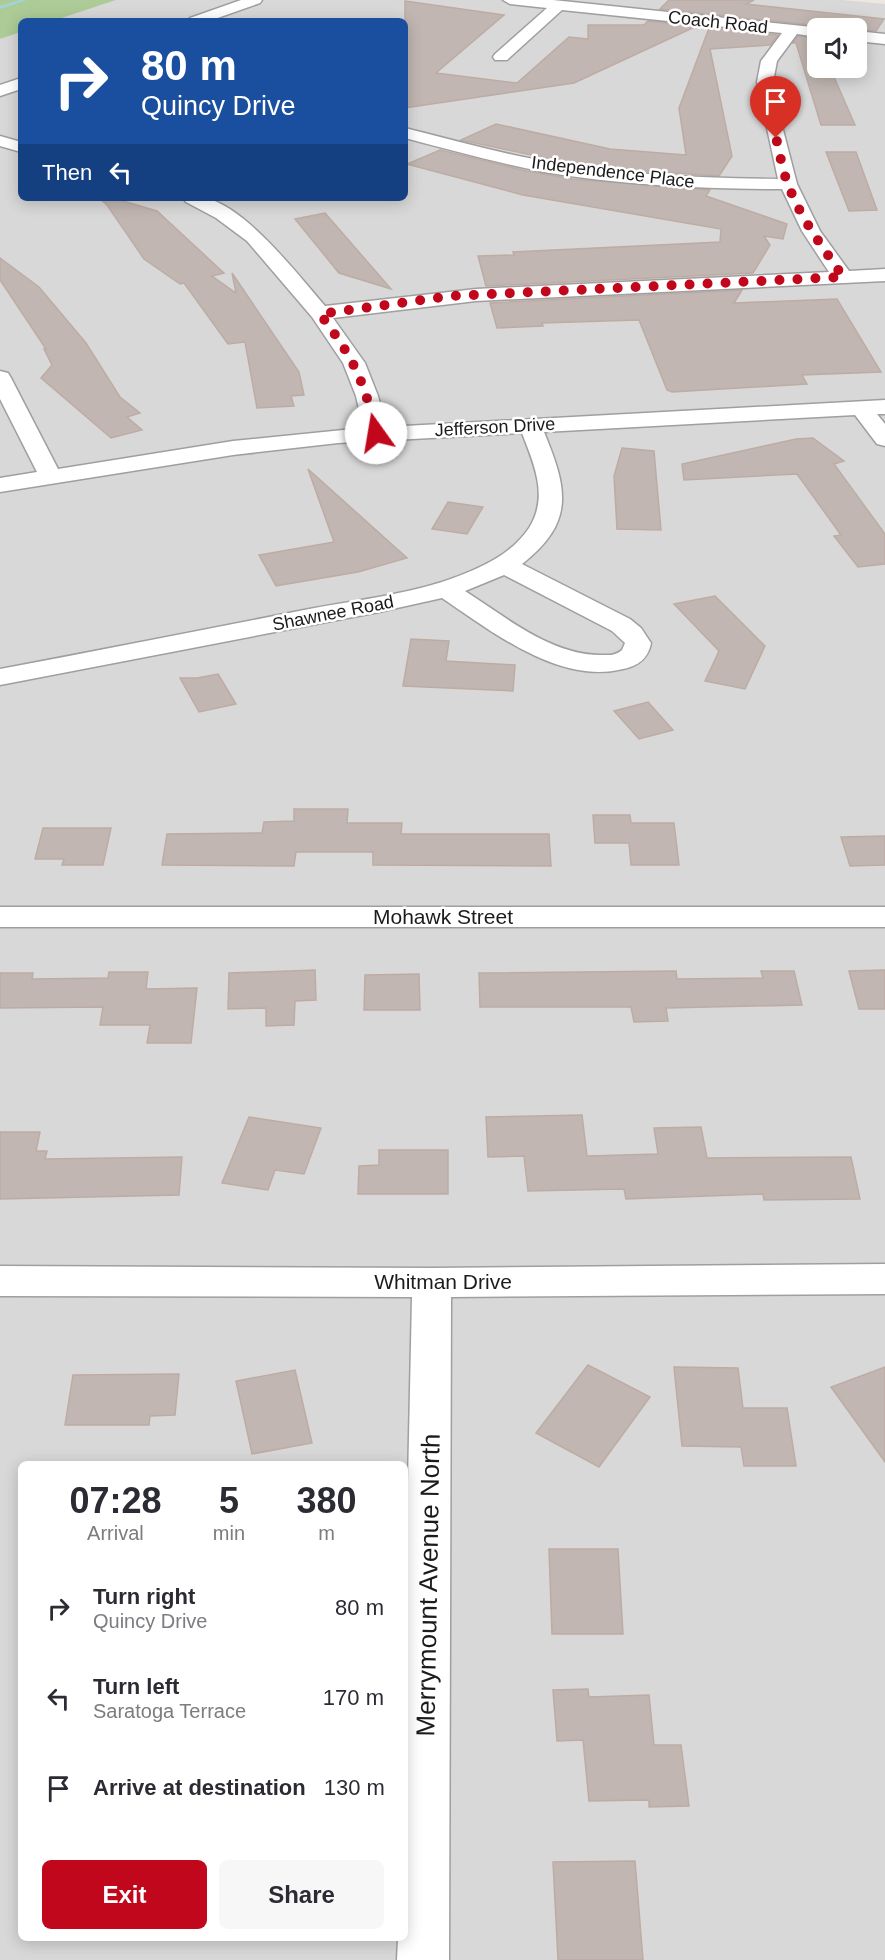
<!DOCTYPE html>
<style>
:root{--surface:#fff;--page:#f7f7f7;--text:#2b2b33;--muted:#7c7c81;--accent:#c0071b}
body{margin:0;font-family:Helvetica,sans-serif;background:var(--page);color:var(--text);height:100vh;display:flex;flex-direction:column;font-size:22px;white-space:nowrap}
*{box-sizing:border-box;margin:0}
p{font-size:20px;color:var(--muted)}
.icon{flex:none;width:33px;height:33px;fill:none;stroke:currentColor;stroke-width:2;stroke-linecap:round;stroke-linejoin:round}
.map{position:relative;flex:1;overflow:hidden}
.panel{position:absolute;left:18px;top:1461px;width:390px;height:480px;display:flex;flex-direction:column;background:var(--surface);border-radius:9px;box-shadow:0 3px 15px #0003}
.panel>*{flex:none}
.top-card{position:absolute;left:18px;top:18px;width:390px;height:183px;border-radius:9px;box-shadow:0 3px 15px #0003;background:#1a4fa0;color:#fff;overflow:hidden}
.buttons{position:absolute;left:807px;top:18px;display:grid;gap:12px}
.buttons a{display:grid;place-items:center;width:60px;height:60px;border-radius:9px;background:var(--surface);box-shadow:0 3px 15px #0003;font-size:30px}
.pin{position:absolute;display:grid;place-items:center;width:51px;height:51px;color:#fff;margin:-62px -26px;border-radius:50% 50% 50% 0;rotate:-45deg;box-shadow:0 0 6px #0007}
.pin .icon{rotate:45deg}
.me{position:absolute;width:66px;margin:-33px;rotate:347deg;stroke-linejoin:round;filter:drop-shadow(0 0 4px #0008)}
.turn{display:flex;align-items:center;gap:21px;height:126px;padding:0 24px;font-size:27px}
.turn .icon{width:78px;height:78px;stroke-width:2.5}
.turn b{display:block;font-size:42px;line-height:51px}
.then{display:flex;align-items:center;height:57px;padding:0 24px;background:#0003;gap:12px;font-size:22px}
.eta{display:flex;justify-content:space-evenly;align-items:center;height:102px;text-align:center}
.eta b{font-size:36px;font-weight:700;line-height:42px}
.primary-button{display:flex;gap:12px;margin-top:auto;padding:12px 24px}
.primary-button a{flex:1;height:69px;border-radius:9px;background:var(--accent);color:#fff;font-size:24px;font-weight:700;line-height:69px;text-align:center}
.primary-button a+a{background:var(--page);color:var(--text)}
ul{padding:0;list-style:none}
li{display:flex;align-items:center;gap:18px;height:90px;padding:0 24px}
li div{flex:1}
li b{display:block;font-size:22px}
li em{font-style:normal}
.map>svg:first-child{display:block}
</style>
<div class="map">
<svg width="885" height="1960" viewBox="0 0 885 1960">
<rect width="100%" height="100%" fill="#ede7e1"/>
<path fill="#d9d8d8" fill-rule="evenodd" d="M116 0H842L885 4V1960H0V39L21 32V198H405V21H53ZM818 28H856V68H818ZM21 1464H405V1938H21Z"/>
<polygon fill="#accb97" points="0,0 116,0 53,21 21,21 21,32 0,39"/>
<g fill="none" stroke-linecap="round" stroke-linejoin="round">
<polygon fill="#a2d3d9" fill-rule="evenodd" points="20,0 27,0 0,9 0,6"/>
</g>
<g fill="#c1b6b1" stroke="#bdaca4" stroke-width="1.5">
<polygon points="669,0 754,0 746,4 884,19 876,31 824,28 822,26 660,9"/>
<polygon points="405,1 504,15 436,73 517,83 569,37 588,39 588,25 644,25 648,21 697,26 574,83 405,108"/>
<polygon points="709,28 778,35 770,45 710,49 732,156 719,176 628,170 569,163 461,140 496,124 610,149 686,155 679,108"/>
<polygon points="798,36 818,39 818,68 830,68 855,125 821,125 796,43 793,43"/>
<polygon points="440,150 526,171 573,179 710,190 706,196 787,224 783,239 764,236 770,245 753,273 486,286 478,256 514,255 513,252 720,242 721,229 523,195 407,164"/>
<polygon points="826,152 856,152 877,210 849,211"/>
<polygon points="99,198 113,198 157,211 224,273 212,276 236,293 232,273 299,372 304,395 291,396 294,406 257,408 245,342 228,344 184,283 180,284 144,259 107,205"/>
<polygon points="325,213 391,289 339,273 295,219"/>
<polygon points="0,258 39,287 86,343 120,397 140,413 127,417 142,430 111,438 41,378 52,365 44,349 46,349 0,280"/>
<polygon points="742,290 734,303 837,299 881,372 802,375 807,384 672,392 667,390 639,320 542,323 543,326 497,328 490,303"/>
<polygon points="813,438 844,461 834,464 885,534 885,564 858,567 834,536 841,535 797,474 684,480 682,464 796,439"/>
<polygon points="622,448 654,451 661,530 617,529 614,476"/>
<polygon points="308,469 407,558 358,572 276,586 259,555 334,542"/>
<polygon points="448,502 483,507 467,534 432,529"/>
<polygon points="715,596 765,646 745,689 705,681 719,651 674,604"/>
<polygon points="411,639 449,641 446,661 515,665 513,691 403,686"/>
<polygon points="218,674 236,704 199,712 180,678 197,678"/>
<polygon points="648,702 673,730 639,739 614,711"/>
<polygon points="294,809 348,809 347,823 402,823 401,834 549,834 551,866 373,865 373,852 296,852 294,866 162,865 167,834 262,833 264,822 294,821"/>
<polygon points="593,815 630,815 631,823 674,823 679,865 631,865 629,843 595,843"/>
<polygon points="43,828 111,828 103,865 62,865 64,859 35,859"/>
<polygon points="885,836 885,865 850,866 841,837"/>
<polygon points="315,970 316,1000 295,1001 294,1025 266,1026 266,1008 228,1009 229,973"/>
<polygon points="885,970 885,1009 859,1009 849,971"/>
<polygon points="676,971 677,979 763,978 761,971 794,971 802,1005 666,1008 668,1021 634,1022 631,1007 480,1007 479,973"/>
<polygon points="109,972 148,972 146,989 197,988 191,1043 147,1043 150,1025 100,1025 103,1007 0,1008 0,973 33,973 32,979 108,978"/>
<polygon points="419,974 420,1010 364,1010 365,975"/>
<polygon points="582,1115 587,1156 658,1154 654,1128 701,1127 707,1158 851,1157 860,1199 764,1200 763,1194 626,1199 624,1189 528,1191 524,1156 488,1157 486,1117"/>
<polygon points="249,1117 321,1128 304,1174 275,1170 268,1190 222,1183"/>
<polygon points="0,1132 40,1132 36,1151 47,1151 45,1159 182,1157 179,1195 0,1199"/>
<polygon points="379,1150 448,1150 448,1194 358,1194 359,1166 379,1165"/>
<polygon points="588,1365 650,1397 599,1467 536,1433"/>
<polygon points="674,1367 738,1368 743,1408 787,1408 796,1466 744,1466 741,1447 682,1446"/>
<polygon points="885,1367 885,1462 831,1387"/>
<polygon points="295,1370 312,1443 252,1454 236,1381"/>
<polygon points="179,1374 175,1415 150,1416 149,1425 65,1425 73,1375"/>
<polygon points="549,1549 618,1549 623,1634 552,1634"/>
<polygon points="588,1689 589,1697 649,1695 654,1745 681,1745 689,1806 649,1807 649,1800 589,1801 583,1740 557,1741 553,1690"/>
<polygon points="635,1861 643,1960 558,1960 553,1862"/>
</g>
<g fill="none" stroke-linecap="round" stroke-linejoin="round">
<g stroke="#9f9f9f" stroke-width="3">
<g id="minor">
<polygon points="241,0 262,0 260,3 209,21 187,21 190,18"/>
<path d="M503 0H553L822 28H818V37L797 34 777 61 773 82 775 99 797 184 820 231 849 271 885 269V281L476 301 333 318 365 363 378 396 386 427 885 400V414H877L885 424V446L877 444 855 415 544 432C567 488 576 522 522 564L630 619 641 628 651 643C648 659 638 666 623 669 559 685 491 631 442 598L379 612 0 685V669C101 650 203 630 304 610 360 599 419 594 471 571 494 561 515 549 529 528 549 497 534 464 522 433L338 443 233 455 0 492V478L37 472 0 399V371L8 373 11 378 58 469 233 441 363 428 356 396 343 363 312 317 247 241 216 218 186 202 183 198C190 198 199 196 206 198 247 208 298 275 325 306L476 289 829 272 802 231 782 189C702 189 622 185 544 172 497 163 451 150 405 138V128C450 139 494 152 539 160 618 175 698 178 778 179L757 82 761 61 782 33 562 10 507 60H495L493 57 495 54 547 8 510 4ZM504 575 612 631 625 643 622 650C615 656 609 655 600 655 549 654 506 617 465 591Z"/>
<polygon points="856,31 885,34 885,44 856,41"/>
<polygon points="21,78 21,89 0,96 0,85"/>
<polygon points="0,136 21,142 21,152 0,146"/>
<rect x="0" y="907" width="885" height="20"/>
<polygon points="885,1264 885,1294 451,1297 449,1960 397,1960 398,1938 405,1938 405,1621 412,1297 0,1296 0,1266 432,1268"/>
</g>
</g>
<use href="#minor" fill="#fff" fill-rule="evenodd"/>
</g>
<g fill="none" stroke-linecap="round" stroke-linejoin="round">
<path stroke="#c0071b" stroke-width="10" stroke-dasharray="0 18" d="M376 433C364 379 353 358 320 314L451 296 843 277C823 247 800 218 788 184 782 170 780 153 776 138"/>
</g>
<g text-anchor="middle" stroke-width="5" stroke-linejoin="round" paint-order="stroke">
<g font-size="18" fill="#1b1b1b" stroke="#fff">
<text transform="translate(718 22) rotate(6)" y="6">Coach Road</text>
<text transform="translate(613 172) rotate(7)" y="6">Independence Place</text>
<text transform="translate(495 427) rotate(-3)" y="6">Jefferson Drive</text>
<text transform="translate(333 613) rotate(-11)" y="6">Shawnee Road</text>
</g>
<g font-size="21" fill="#1b1b1b" stroke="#fff">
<text x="443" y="924">Mohawk Street</text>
<text x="443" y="1289">Whitman Drive</text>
</g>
<g font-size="26" fill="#1b1b1b" stroke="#fff">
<text transform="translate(428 1585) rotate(-89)" y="9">Merrymount Avenue North</text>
</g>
</g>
</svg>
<div class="buttons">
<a><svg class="icon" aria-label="sound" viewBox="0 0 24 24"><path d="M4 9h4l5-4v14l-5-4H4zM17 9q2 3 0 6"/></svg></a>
</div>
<div class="pin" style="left:776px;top:138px;background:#d93025"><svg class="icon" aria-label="arrive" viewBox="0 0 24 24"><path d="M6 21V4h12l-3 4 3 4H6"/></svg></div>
<svg class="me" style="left:376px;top:433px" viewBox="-20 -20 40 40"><circle r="19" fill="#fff"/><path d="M0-13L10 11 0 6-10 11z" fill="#c0071b"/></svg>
<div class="top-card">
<div class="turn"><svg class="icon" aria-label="right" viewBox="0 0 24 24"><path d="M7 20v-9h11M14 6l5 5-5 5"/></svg><div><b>80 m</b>Quincy Drive</div></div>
<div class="then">Then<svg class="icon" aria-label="left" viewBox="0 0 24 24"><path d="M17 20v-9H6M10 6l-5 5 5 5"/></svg></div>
</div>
<section class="panel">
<div class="eta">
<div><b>07:28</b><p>Arrival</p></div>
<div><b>5</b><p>min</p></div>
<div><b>380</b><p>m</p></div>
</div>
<ul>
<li><svg class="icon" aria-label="right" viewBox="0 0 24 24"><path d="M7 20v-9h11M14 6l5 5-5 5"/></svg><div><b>Turn right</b><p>Quincy Drive</p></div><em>80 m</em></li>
<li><svg class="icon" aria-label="left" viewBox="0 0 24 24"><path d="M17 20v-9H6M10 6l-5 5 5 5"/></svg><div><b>Turn left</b><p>Saratoga Terrace</p></div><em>170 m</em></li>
<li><svg class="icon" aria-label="arrive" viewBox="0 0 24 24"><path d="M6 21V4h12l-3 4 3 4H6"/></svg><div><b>Arrive at destination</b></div><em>130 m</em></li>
</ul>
<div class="primary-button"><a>Exit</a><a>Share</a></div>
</section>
</div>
